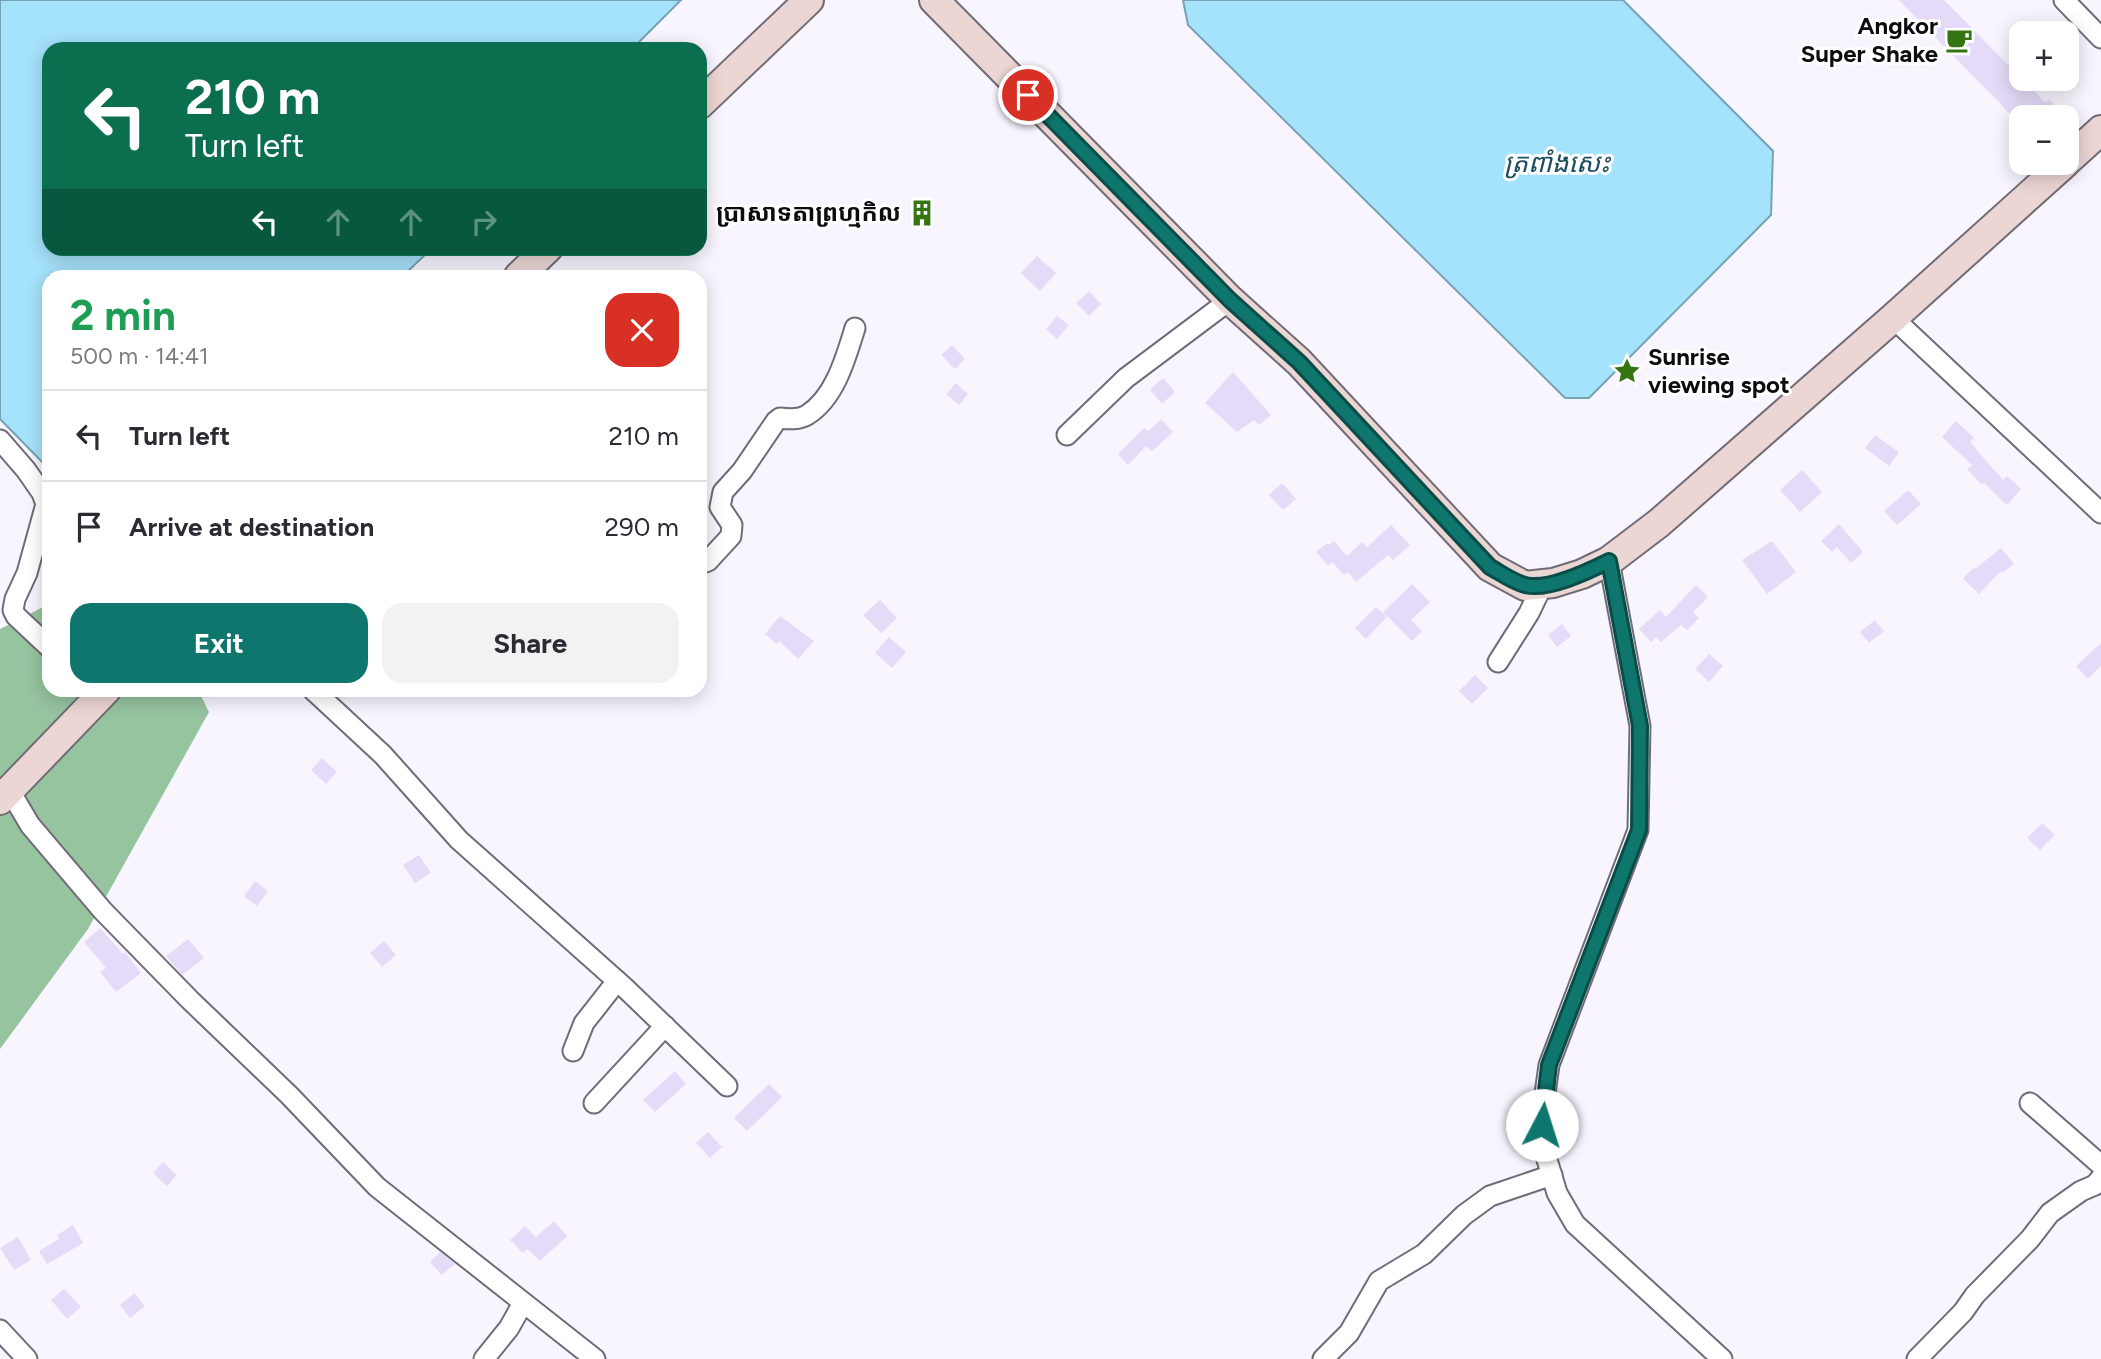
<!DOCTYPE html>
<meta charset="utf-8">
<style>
:root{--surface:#fff;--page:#f2f2f3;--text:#2b2b33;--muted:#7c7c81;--line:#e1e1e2;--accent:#0f766e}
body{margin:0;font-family:Figtree,"Noto Sans Khmer",sans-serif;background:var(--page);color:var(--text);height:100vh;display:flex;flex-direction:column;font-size:26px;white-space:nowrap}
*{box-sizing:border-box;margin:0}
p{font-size:23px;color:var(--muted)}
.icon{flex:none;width:38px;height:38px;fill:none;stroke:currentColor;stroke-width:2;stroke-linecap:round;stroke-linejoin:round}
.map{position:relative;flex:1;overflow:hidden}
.side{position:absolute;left:42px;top:270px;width:665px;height:427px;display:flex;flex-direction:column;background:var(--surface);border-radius:21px;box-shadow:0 4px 18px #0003}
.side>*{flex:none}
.top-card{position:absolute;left:42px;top:42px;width:665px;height:214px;border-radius:21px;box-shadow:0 4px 18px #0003;background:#0b6e4f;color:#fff;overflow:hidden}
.buttons{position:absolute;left:2009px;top:21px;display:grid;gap:14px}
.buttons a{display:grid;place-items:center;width:70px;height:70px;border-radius:14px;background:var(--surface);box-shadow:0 4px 18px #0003;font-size:35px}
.pin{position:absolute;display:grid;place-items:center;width:60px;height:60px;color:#fff;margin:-30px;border:4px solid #fff;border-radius:50%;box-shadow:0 2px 7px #0007}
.me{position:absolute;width:77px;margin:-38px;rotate:5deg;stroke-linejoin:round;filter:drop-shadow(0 0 5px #0008)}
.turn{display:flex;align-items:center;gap:24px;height:147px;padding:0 28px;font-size:32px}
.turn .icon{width:91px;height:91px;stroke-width:2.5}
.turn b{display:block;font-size:49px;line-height:60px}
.lanes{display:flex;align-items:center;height:66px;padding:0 28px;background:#0003;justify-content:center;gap:35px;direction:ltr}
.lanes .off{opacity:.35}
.round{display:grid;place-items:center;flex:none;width:74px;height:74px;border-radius:21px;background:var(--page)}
.overview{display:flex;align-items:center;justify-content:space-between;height:119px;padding:0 28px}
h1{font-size:42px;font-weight:700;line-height:52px;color:#1e9e55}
.cta{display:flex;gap:14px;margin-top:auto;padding:14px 28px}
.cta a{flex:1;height:80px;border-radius:21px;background:var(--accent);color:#fff;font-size:28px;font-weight:700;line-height:80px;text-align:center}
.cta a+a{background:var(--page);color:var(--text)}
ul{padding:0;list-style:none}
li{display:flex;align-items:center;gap:21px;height:91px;padding:0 28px;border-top:2px solid var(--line)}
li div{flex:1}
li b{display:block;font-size:26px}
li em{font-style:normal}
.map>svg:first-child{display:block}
</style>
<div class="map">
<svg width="2101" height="1359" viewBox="0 0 2101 1359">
<rect width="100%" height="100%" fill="#f9f5ff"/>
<polygon fill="#96c49f" points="49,604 49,690 198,690 209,712 88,929 0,1049 0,629"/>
<g fill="#a5e2fb" stroke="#77a2b4" stroke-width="2">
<polygon points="0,0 681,0 632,49 49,49 49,248 431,249 403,276 49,276 49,469 0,419"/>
<polygon points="1183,0 1623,0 1773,151 1771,215 1589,398 1565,398 1188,25"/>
</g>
<g fill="#e5dbf9">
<polygon points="1899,0 1944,0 2045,102 2049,99 2065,117 2013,117"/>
<polygon points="1037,256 1056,273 1040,291 1021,273"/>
<polygon points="1089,291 1101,304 1089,316 1076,303"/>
<polygon points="1057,316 1069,325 1057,339 1046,329"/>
<polygon points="952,345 965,359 955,369 941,355"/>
<polygon points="1233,372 1271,415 1259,425 1254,420 1237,432 1205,403"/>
<polygon points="1163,378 1175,392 1162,404 1150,390"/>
<polygon points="956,383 968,394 959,405 946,394"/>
<polygon points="1161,419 1173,432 1152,451 1146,446 1128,465 1118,454 1144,428 1148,431"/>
<polygon points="1956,421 1974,438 1970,442 2003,480 2007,476 2021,489 2007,505 1984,483 1982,485 1967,469 1972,465 1942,437"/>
<polygon points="1875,435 1899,452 1889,466 1865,448"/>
<polygon points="1802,470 1822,492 1800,512 1780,490"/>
<polygon points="1282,483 1296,499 1283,510 1269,495"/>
<polygon points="1908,490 1921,504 1897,525 1884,511"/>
<polygon points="1839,524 1863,552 1851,563 1837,547 1832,552 1821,541"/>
<polygon points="1391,525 1410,545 1393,560 1388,555 1356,582 1348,572 1344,575 1332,562 1328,566 1316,552 1327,543 1329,545 1334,541 1347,556 1362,542 1367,547"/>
<polygon points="1772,541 1796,572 1767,594 1742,560"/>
<polygon points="2001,548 2014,564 2002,573 2001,571 1979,594 1963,579 1973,568 1975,569"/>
<polygon points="1412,584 1430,602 1411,620 1422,631 1412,641 1383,612"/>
<polygon points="1696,585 1708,597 1693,612 1699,618 1687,630 1681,625 1661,642 1656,637 1651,642 1639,629 1660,610 1666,617"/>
<polygon points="880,600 897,618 881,633 863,615"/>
<polygon points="1376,607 1387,617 1366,639 1355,628"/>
<polygon points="780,616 814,641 798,659 779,641 777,644 765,634"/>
<polygon points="1875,620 1884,631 1869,643 1860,632"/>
<polygon points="1562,624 1571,636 1557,647 1548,635"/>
<polygon points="889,637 906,652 892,668 875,653"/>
<polygon points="2101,643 2101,666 2088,679 2076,666"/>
<polygon points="1709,654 1723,666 1709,682 1695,669"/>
<polygon points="1475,675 1488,688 1472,704 1459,691"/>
<polygon points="322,758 337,772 326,784 311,770"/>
<polygon points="2042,823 2055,835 2040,850 2027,838"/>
<polygon points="419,855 431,873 415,883 403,865"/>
<polygon points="255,881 268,891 257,906 244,896"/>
<polygon points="100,928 123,954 125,952 141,973 116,992 100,972 106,968 84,942"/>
<polygon points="188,939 204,958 182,975 166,956"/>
<polygon points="384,941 396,955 382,967 370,953"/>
<polygon points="675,1071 686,1084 655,1112 643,1100"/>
<polygon points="769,1084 782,1097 747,1131 734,1118"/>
<polygon points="708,1132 722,1147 710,1158 696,1143"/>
<polygon points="163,1162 177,1175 167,1186 153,1173"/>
<polygon points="554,1221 567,1236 540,1261 527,1249 523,1253 510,1240 525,1226 536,1237"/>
<polygon points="73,1225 83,1243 47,1264 39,1251 59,1239 57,1235"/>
<polygon points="18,1237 31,1260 14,1270 0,1248"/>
<polygon points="440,1252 455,1264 442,1275 430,1262"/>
<polygon points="64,1289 81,1307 67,1319 51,1300"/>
<polygon points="134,1293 145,1306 130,1318 120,1305"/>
</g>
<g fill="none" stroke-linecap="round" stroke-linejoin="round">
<g stroke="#706c77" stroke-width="23">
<g id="minor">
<polyline points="2064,0 2101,38"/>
<polyline points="1893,318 2101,513"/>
<polyline points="1067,435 1126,378 1230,300"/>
<polyline points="0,440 26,470 42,493 46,504 27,573 15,599 13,610 16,616 49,647"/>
<polyline points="1609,561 1640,726 1638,830 1549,1065 1543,1108 1542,1143 1557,1193 1575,1224 1722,1359"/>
<path d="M700 564 708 561 731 536 732 525 720 507 723 492 742 471 776 421 780 418C789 419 799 420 807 415 835 398 846 357 855 328"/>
<polyline points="1498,662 1529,613 1543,584"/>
<polyline points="313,690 383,755 459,840 624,987 727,1086"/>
<polyline points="10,791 30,825 103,911 190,1000 289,1095 377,1187 595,1359"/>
<polyline points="573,1051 584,1023 617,981"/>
<polyline points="594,1103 665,1026"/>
<polyline points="2030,1103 2101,1165"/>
<polyline points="0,1330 27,1359"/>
<polyline points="484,1359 509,1328 523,1303"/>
<polyline points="1323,1359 1349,1333 1379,1281 1424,1254 1464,1215 1490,1196 1552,1175"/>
<polyline points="1917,1359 1963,1312 1975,1295 2030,1239 2050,1213 2081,1191 2095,1185 2101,1178"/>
</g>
</g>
<g stroke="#706c77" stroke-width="32">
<g id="secondary">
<polyline points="934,0 1230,300 1299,362 1490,567 1525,586 1534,585 1553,583 1582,574 1609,561 1659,523 1893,318 2065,163"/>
<polyline points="700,104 809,0"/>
<polyline points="2067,161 2101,130"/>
<polyline points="519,276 548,248"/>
<polyline points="0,800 106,690"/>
</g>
</g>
<use href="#minor" stroke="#fff" stroke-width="19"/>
<use href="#secondary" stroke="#ecd6d4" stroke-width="28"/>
</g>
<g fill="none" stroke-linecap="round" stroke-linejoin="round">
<g stroke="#0a4d48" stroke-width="18">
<path id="route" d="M1028 95 1230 300 1299 362 1490 567C1501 573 1513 582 1525 585 1548 591 1589 571 1609 561L1640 726 1639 830 1549 1065 1542 1125"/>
</g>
<use href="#route" stroke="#0f766e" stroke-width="12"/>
</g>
<defs>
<g id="cafe-bare" transform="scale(2.1)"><path d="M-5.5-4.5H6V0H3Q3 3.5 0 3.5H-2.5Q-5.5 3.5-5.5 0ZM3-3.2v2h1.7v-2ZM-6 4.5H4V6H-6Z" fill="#357511" stroke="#fff" stroke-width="2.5" paint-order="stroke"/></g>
<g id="building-bare" transform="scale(2.1)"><path d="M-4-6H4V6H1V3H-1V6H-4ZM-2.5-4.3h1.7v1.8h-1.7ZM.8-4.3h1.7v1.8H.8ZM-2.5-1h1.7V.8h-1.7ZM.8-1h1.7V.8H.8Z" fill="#357511" stroke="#fff" stroke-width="2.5" paint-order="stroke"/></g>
<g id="sight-bare" transform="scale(2.1)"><path d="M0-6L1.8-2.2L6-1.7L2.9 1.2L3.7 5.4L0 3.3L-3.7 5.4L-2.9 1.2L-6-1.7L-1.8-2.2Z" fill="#357511" stroke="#fff" stroke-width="2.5" paint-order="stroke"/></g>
</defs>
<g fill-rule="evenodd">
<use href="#cafe-bare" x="1959" y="40"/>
<use href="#building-bare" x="922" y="213"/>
<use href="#sight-bare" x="1627" y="371"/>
</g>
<g text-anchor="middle" stroke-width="6" stroke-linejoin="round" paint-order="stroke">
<g font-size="24" font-weight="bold" fill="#0d0b0f" stroke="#fff" text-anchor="end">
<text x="1938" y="34">Angkor<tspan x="1938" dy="28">Super Shake</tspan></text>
<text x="901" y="221">ប្រាសាទតាព្រហ្មកិល</text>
<text x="1648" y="365" text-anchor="start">Sunrise<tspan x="1648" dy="28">viewing spot</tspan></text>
</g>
<g font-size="26" font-style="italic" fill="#1e5062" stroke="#fff">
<text x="1557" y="172">ត្រពាំងសេះ</text>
</g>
</g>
</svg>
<div class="buttons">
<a>+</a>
<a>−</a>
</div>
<div class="pin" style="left:1028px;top:95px;background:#d93025"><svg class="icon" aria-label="arrive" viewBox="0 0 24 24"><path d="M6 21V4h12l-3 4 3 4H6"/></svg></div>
<svg class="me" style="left:1542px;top:1125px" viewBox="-20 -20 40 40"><circle r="19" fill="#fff"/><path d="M0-13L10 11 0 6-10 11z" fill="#0f766e"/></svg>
<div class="top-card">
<div class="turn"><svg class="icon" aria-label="left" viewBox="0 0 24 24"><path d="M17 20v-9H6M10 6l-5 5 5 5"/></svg><div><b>210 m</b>Turn left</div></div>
<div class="lanes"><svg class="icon" aria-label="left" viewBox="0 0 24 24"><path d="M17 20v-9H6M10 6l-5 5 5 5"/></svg><svg class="icon off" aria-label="ahead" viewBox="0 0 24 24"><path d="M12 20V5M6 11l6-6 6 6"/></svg><svg class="icon off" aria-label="ahead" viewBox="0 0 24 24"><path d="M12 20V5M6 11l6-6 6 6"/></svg><svg class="icon off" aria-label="right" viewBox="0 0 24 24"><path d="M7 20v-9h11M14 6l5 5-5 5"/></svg></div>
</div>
<section class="side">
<div class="overview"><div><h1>2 min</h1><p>500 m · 14:41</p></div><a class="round" style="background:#d93025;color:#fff"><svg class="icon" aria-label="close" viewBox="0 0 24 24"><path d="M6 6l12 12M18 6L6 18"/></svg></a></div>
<ul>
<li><svg class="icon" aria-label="left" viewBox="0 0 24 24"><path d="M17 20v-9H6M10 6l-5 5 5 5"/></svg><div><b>Turn left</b></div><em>210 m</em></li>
<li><svg class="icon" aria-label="arrive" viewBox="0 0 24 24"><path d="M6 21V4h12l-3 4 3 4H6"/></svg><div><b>Arrive at destination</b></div><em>290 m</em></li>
</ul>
<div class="cta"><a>Exit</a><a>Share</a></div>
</section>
</div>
